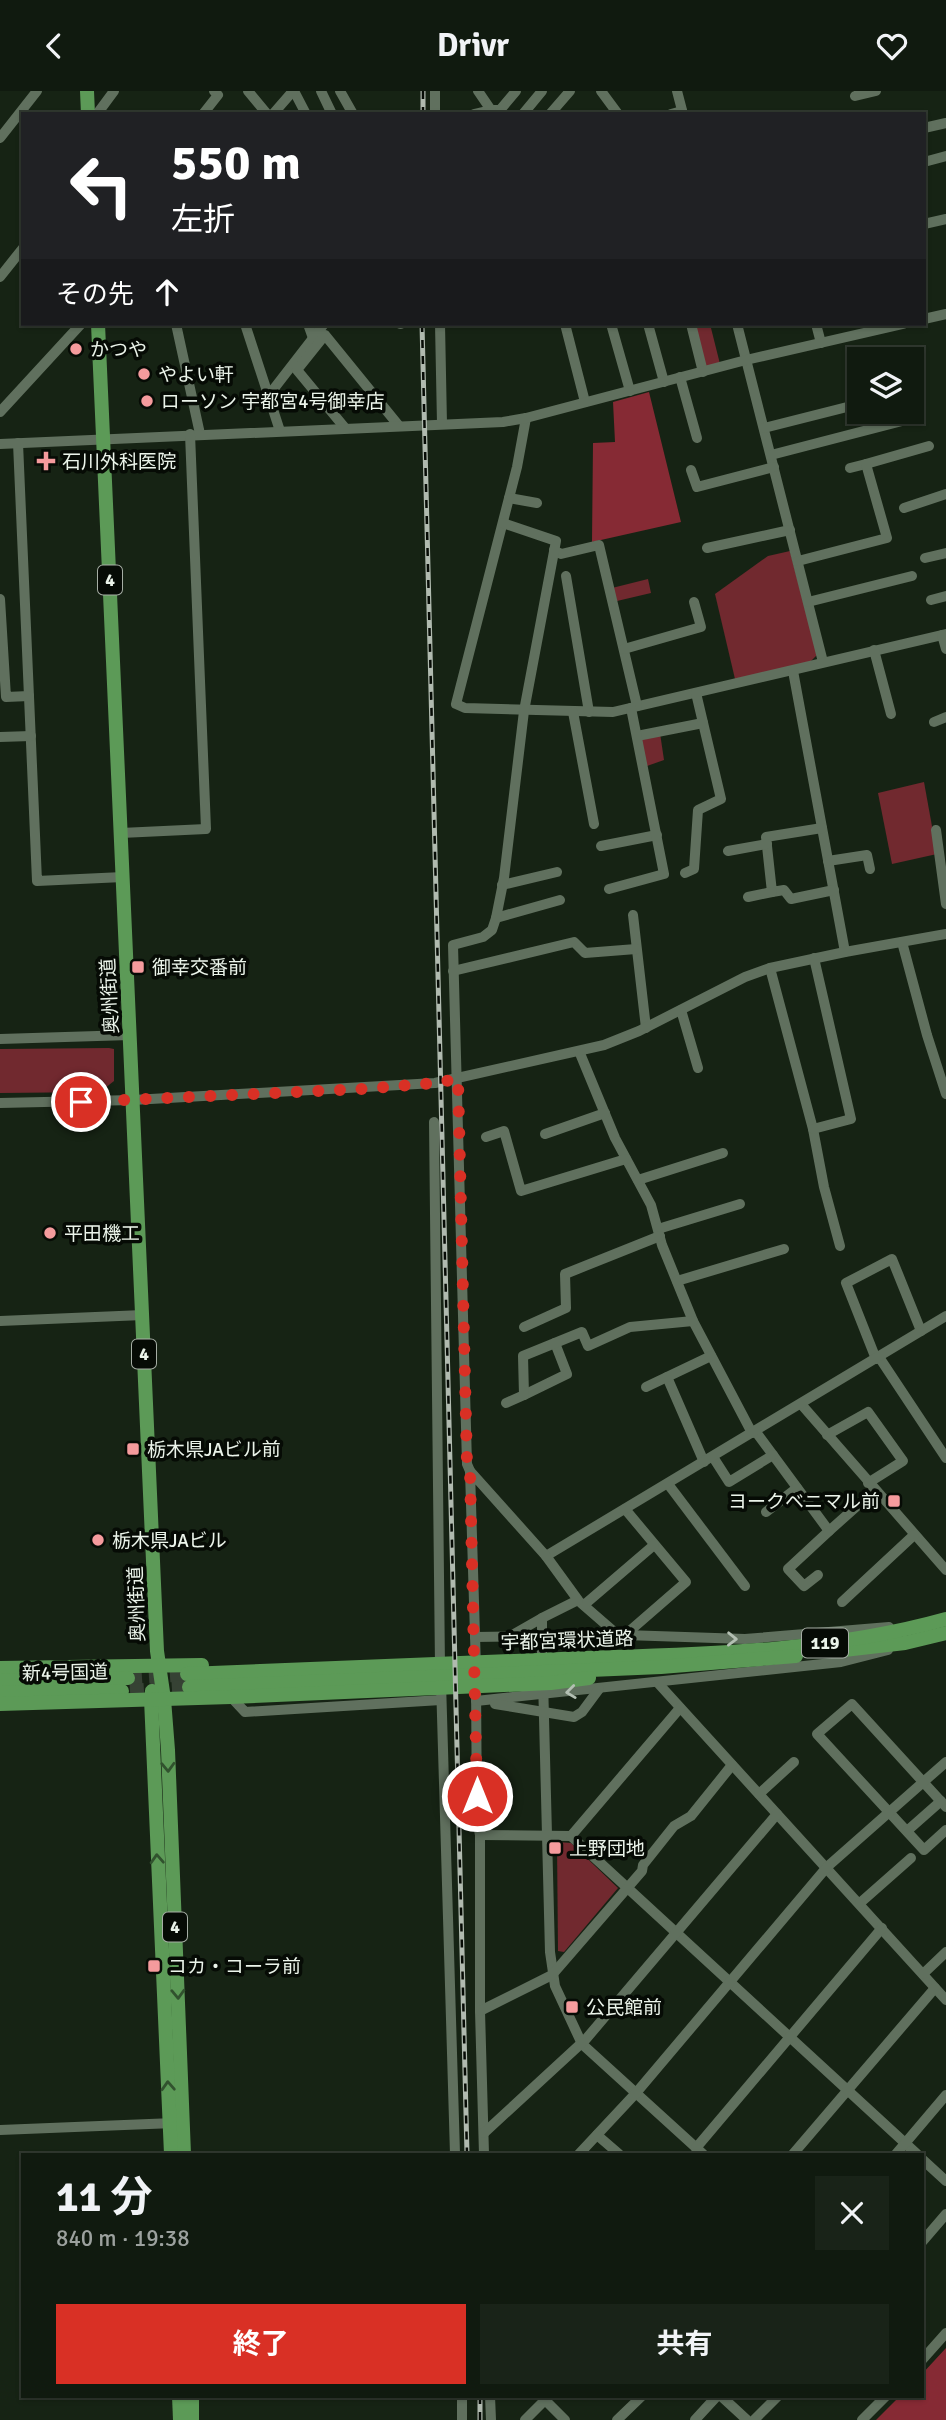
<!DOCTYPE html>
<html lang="ja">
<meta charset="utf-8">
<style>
:root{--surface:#101a0f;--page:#192318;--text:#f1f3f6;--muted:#9ca19e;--line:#30382f;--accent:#d93025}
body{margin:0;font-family:Signika,"Noto Sans JP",sans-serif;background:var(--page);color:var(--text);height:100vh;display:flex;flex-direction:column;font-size:26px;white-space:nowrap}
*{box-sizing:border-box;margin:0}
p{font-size:23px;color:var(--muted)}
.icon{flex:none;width:38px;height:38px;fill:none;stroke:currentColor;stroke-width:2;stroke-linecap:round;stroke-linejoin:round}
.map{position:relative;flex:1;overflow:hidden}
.drawer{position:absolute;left:21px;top:2062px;width:903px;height:245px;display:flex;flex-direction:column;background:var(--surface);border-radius:0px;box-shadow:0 2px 5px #0004,0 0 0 2px var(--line)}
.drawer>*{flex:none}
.top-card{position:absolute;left:21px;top:21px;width:905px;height:214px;border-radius:0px;box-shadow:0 2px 5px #0004,0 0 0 2px var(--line);background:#202124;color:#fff;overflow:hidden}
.buttons{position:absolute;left:847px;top:256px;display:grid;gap:14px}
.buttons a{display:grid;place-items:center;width:77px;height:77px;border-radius:0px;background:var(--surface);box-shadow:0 2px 5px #0004,0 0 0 2px var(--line);font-size:35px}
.pin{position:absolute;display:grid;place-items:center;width:60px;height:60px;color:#fff;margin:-30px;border:4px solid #fff;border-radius:50%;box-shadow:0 2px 7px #0007}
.me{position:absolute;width:77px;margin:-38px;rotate:0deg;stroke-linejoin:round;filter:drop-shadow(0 0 5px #0008)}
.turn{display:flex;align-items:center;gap:24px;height:147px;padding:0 35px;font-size:32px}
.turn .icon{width:91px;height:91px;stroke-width:2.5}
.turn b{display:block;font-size:49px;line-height:60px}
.then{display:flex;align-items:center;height:66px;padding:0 35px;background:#0003;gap:14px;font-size:26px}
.round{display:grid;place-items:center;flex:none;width:74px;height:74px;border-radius:0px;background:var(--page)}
.overview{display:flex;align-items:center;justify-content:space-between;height:119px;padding:0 35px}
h1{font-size:42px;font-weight:700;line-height:52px}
.button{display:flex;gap:14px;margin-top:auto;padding:14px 35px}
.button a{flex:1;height:80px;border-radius:0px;background:var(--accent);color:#fff;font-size:28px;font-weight:700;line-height:80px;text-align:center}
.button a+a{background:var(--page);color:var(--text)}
header{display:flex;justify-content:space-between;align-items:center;height:91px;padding:0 35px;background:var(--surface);font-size:32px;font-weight:700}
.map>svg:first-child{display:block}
</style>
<header><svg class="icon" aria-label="back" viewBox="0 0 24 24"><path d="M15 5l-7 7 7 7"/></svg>Drivr<svg class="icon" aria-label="heart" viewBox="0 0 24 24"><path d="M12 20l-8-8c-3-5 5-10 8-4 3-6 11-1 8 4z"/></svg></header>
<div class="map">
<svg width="946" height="2329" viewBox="0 0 946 2329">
<rect width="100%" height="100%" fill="#162314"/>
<g fill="#71292f">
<polygon points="693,233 710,233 720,273 703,276"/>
<polygon points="790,460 817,564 810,571 735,588 715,503 768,465"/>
<polygon points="648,488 651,502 617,510 612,497"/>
<polygon points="660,642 664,669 647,675 640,645"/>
<polygon points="924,691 937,763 892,773 878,702"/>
<polygon points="109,957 114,958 114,990 100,1001 0,1002 0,958"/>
<polygon points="557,1751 571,1752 618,1797 564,1861 558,1860"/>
</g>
<g fill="#862a34">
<polygon points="649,301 681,431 592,451 593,352 615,351 613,311"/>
<polygon points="946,2257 946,2329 876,2329 900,2305 922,2305 922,2283"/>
</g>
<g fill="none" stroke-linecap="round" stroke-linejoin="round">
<g stroke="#364234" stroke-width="14" stroke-dasharray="14 7" stroke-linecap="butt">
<polyline points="128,1587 187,1583"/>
<polyline points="130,1600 189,1596"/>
</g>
<g stroke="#60705e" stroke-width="10">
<polyline points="248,0 267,23"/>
<polyline points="294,0 306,23"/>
<polyline points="321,0 332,23"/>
<polyline points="340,0 353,23"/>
<polyline points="435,0 435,23"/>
<polyline points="478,0 491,19 500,19 516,0"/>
<polyline points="601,0 618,23"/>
<polyline points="677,0 683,23"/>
<polyline points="855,5 876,0"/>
<polyline points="97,23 114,0"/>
<polyline points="203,23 218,4 214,0"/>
<polyline points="273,23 293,0"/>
<polyline points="474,23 491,19"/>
<polyline points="523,23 542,0"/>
<polyline points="550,23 570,0"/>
<polyline points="671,23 682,20"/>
<polyline points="924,37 946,32"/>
<polyline points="0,47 37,0"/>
<polyline points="924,71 946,65"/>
<polyline points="924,133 946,128"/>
<polyline points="0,186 23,157"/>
<polyline points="924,228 946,223"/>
<polyline points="176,233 200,343"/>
<polyline points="245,233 280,340"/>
<polyline points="308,233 313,247"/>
<polyline points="400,233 401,233"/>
<polyline points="440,233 442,333"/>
<polyline points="565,233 585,311"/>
<polyline points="611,233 630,300"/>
<polyline points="648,233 664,291"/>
<polyline points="691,233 703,281"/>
<polyline points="737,233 823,571"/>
<polyline points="816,233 821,252"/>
<polyline points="680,286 697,347"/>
<polyline points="269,304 324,233"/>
<polyline points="0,321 81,233"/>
<polyline points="526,327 517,376 456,613 465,617 613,621 946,543"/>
<polyline points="345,337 297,279 325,244 399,335"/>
<polyline points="764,337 859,313"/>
<polyline points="18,352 37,790 123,786"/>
<polyline points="0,353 503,331 526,327 746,269 903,233"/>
<polyline points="771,364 906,329 904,320"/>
<polyline points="850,377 866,373"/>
<polyline points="691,379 697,396 774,376"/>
<polyline points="509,407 537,412"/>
<polyline points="904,417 946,403"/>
<polyline points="707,457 790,439"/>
<polyline points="554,459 561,463 599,454 637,615"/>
<polyline points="925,467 946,462"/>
<polyline points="798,470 887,447 866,373 929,355"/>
<polyline points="566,485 589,621"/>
<polyline points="0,508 6,606 29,605"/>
<polyline points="931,509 946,505"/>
<polyline points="808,511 912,485"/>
<polyline points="942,544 946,558"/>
<polyline points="624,558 701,536 694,511"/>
<polyline points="874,559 891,623"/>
<polyline points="793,580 845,861"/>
<polyline points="573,621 594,733"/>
<polyline points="934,631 946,626"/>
<polyline points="637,645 703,632"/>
<polyline points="0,646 31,645"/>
<polyline points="822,737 766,746 772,801 784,799 791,808 834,799"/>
<polyline points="936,739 946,813"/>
<polyline points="121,742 206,738 190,343"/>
<polyline points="601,755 657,744"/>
<polyline points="728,760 767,753"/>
<polyline points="828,770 867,764 870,778"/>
<polyline points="685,782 694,778 698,719 721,708 696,602"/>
<polyline points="502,794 557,781"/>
<polyline points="609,798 664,783 631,617"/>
<polyline points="748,806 772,801"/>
<polyline points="633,824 646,937"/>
<polyline points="496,827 560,809"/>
<polyline points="902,851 927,944 946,1003"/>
<polyline points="770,877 813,1038 824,1096 840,1155"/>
<polyline points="453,880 574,851 585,862 636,858"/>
<polyline points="681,919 698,977"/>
<polyline points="0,948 130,944"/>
<polyline points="579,960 615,1047 651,1114 662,1154 693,1230 752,1342"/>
<polyline points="0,1012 133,1009 435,992 604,954 639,940 745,886 770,877 845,861 946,843"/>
<polyline points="434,1031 440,1576"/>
<polyline points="813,1038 851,1028 814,867"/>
<polyline points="545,1043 605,1022"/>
<polyline points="486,1046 504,1040 521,1100 626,1068"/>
<polyline points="638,1089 723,1062"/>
<polyline points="658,1138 740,1113"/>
<polyline points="677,1190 784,1158"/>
<polyline points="0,1230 143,1224"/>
<polyline points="524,1236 566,1217 565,1183 660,1145"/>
<polyline points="879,1266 946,1367"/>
<polyline points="876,1268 846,1192 892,1168 921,1240"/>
<polyline points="667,1286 704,1371"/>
<polyline points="646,1296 711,1265"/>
<polyline points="524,1304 567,1283 555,1252"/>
<polyline points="506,1312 524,1304 523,1265 582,1241 588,1255 630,1236 693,1230"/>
<polyline points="801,1313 946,1479"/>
<polyline points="756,1341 829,1440 875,1399"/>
<polyline points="827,1344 868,1321 903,1370 868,1392"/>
<polyline points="713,1366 729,1391 773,1364"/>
<polyline points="470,1380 467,1373 453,854 483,846 492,839 496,827 504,787 524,620 556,450 503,432"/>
<polyline points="668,1393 745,1495"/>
<polyline points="625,1418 686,1491 625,1544"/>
<polyline points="766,1421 797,1397"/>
<polyline points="818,1484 804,1495 788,1478 829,1440"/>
<polyline points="842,1511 914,1444"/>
<polyline points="581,1512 619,1545"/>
<polyline points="584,1514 654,1454"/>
<polyline points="514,1543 542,1527"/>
<polyline points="475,1546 625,1544 745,1548 889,1536"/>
<polyline points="542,1573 542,1527 578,1509 546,1465 946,1225"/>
<polyline points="476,1577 470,1380 546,1465"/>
<polyline points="543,1588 550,1861 555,1895 582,1953 703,2063"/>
<polyline points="441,1591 455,2063"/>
<polyline points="657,1591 946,1909"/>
<polyline points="476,1592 477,1729 480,1744 480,1920 484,2063"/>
<polyline points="231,1606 245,1621 441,1609"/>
<polyline points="476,1610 841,1571 888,1559"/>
<polyline points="495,1613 574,1626 582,1621 599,1598"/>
<polyline points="759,1703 794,1671"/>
<polyline points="946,1716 852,1613 817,1643 924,1759 946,1739"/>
<polyline points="907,1740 941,1710"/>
<polyline points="480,1744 571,1745 917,2063"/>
<polyline points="571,1745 680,1617"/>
<polyline points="860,1812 911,1767"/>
<polyline points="923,1883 946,1861"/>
<polyline points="480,1920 552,1884 642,1780 643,1774 674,1735 691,1725 732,1674"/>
<polyline points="0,2039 174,2032"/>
<polyline points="484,2042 586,1948 777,1723"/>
<polyline points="597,2044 619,2063"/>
<polyline points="696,2057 882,1837"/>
<polyline points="579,2063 636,2002 827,1776 946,1671"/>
<polyline points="793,2063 935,1897"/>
<polyline points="896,2063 946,2004"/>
<polyline points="922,2068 946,2090"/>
<polyline points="922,2151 946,2123"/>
<polyline points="922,2269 946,2242"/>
<polyline points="462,2305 462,2329"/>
<polyline points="490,2305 491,2329"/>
<polyline points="721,2305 747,2329"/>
<polyline points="545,2309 565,2329"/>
<polyline points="525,2329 549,2305"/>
<polyline points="617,2329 642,2305"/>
<polyline points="695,2329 717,2305"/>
<polyline points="754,2329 778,2305"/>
<polyline points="862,2329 886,2305"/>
</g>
<g stroke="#5c9a57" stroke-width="14">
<polyline points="87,0 88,23"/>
<polyline points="98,233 157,1560 164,1608 168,1659 184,2063"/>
<polyline points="844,1559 905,1552 946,1542"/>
<polyline points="0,1577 202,1574"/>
<path d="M187 1583C320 1578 452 1573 584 1567 705 1563 828 1561 946 1528"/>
<polyline points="0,1590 128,1587"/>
<polyline points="189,1596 661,1576 796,1565"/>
<polyline points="152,1600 151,1608 171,2063"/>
<polyline points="0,1602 122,1600"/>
<polyline points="0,1613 231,1606 551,1592 589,1587"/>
<polyline points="179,2305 180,2329"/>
<polyline points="192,2305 192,2329"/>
</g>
<g stroke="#b0baaf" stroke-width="5">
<g id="rail">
<polyline points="423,0 423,23"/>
<polyline points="422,233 467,2063"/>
<polyline points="480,2305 480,2329"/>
</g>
</g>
<use href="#rail" stroke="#060b05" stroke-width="2.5" stroke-dasharray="8" stroke-linecap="butt"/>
</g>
<defs><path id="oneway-chevron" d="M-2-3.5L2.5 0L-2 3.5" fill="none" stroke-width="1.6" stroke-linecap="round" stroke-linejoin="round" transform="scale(1.75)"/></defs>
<g stroke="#b3bfb2">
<use href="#oneway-chevron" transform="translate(732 1548) rotate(1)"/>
<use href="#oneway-chevron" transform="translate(571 1601) rotate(173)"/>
</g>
<g stroke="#31522e">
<use href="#oneway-chevron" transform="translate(168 1676) rotate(88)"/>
<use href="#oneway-chevron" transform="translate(157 1768) rotate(-93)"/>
<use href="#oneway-chevron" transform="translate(178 1903) rotate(88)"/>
<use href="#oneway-chevron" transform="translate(168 1995) rotate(-93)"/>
</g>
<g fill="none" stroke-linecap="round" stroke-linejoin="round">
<polyline stroke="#d93025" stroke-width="12" stroke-dasharray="0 21.6" points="81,1011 363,998 435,992 458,988 467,1373 470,1380 477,1705"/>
</g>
<g fill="#f59b9d" stroke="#060b05" stroke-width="2.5">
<circle cx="76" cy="258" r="7"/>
<circle cx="144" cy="283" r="7"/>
<circle cx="147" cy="310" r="7"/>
<path d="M42.5 359.5h7v7h7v7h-7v7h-7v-7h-7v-7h7z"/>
<rect x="131" y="869" width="14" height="14" rx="3.5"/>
<circle cx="50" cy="1142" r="7"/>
<rect x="126" y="1351" width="14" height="14" rx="3.5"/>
<rect x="887" y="1403" width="14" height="14" rx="3.5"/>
<circle cx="98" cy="1449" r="7"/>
<rect x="548" y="1750" width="14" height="14" rx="3.5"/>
<rect x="147" y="1868" width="14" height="14" rx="3.5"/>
<rect x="565" y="1909" width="14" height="14" rx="3.5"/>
</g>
<g text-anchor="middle" stroke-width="7" stroke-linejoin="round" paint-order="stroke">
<g fill="#060b05" stroke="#a6aea5" stroke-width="2">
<rect x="98" y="474.5" width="24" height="29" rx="5"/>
<rect x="132" y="1248.5" width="24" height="29" rx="5"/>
<rect x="802" y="1537.5" width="46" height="29" rx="5"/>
<rect x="163" y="1821.5" width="24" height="29" rx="5"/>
</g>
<g font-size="18" font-weight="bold" fill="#ebf4ea">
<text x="110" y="495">4</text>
<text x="144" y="1269">4</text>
<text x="825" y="1558">119</text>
<text x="175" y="1842">4</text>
</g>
<g font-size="19" fill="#ebf4ea" stroke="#060b05" text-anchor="start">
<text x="90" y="265">かつや</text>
<text x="158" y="290">やよい軒</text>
<text x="161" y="317">ローソン 宇都宮4号御幸店</text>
<text x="62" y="377">石川外科医院</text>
<text x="152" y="883">御幸交番前</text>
<text x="64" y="1149">平田機工</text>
<text x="147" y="1365">栃木県JAビル前</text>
<text x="880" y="1417" text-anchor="end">ヨークベニマル前</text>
<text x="112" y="1456">栃木県JAビル</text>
<text x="569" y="1764">上野団地</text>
<text x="168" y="1882">コカ・コーラ前</text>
<text x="586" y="1923">公民館前</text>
</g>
<g font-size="19" fill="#ebf4ea" stroke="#060b05">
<text transform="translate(109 905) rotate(-93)" y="7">奥州街道</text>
<text transform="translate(136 1513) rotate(-92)" y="7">奥州街道</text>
<text transform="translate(567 1549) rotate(-2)" y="7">宇都宮環状道路</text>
<text transform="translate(65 1581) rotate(-1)" y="7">新4号国道</text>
</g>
</g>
</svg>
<div class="buttons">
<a><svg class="icon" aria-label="layers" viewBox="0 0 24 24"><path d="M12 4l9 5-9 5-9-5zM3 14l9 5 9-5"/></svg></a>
</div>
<div class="pin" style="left:81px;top:1011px;background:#d93025"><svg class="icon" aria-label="arrive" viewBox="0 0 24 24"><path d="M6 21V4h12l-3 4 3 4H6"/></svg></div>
<svg class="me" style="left:477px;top:1705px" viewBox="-20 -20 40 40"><circle r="17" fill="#d93025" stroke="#fff" stroke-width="3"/><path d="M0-11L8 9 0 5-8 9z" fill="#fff"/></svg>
<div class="top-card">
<div class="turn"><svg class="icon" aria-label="left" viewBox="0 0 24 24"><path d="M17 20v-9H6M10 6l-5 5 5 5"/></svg><div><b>550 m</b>左折</div></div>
<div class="then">その先<svg class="icon" aria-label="ahead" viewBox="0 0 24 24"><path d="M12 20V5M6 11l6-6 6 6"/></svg></div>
</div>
<section class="drawer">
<div class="overview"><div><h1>11 分</h1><p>840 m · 19:38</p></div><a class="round"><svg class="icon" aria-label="close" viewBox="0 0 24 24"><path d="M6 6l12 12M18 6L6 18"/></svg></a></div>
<div class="button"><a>終了</a><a>共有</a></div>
</section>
</div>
